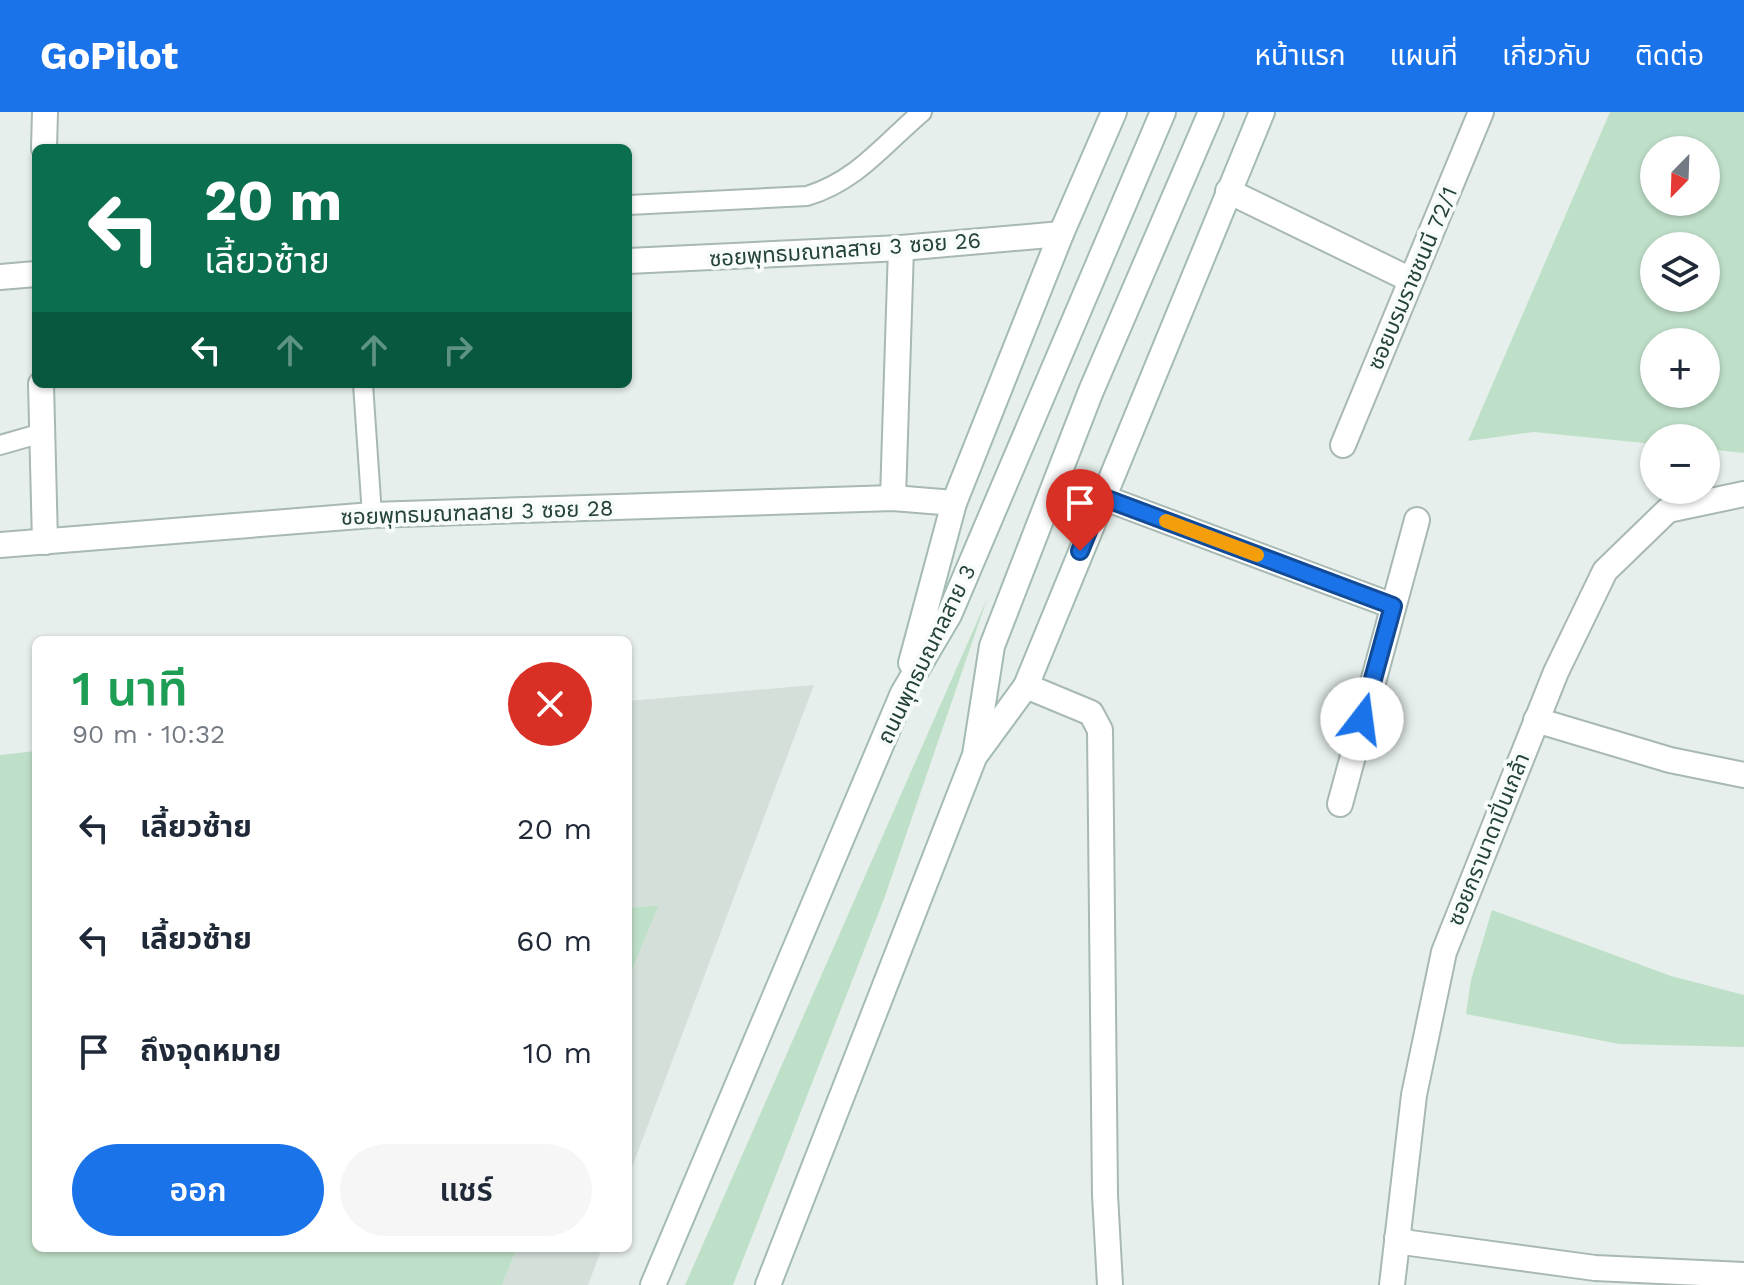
<!DOCTYPE html>
<html lang="th">
<meta charset="utf-8">
<style>
:root{--surface:#fff;--page:#f6f6f7;--text:#1f2937;--muted:#747a83;--accent:#1a73e8}
body{margin:0;font-family:"Work Sans","Noto Sans Thai",sans-serif;background:var(--page);color:var(--text);height:100vh;display:flex;flex-direction:column;font-size:30px;white-space:nowrap}
*{box-sizing:border-box;margin:0}
p{font-size:26px;color:var(--muted)}
.icon{flex:none;width:44px;height:44px;fill:none;stroke:currentColor;stroke-width:2;stroke-linecap:round;stroke-linejoin:round}
.map{position:relative;flex:1;overflow:hidden}
.drawer{position:absolute;left:32px;top:524px;width:600px;height:616px;display:flex;flex-direction:column;background:var(--surface);border-radius:12px;box-shadow:0 2px 6px #0004}
.drawer>*{flex:none}
.guide{position:absolute;left:32px;top:32px;width:600px;height:244px;border-radius:12px;box-shadow:0 2px 6px #0004;background:#0b6e4f;color:#fff;overflow:hidden}
.needle{width:52px;rotate:203deg}
.buttons{position:absolute;left:1640px;top:24px;display:grid;gap:16px}
.buttons a{display:grid;place-items:center;width:80px;height:80px;border-radius:50%;background:var(--surface);box-shadow:0 2px 6px #0004;font-size:40px}
.pin{position:absolute;display:grid;place-items:center;width:68px;height:68px;color:#fff;margin:-82px -34px;border-radius:50% 50% 50% 0;rotate:-45deg;box-shadow:0 0 8px #0007}
.pin .icon{rotate:45deg}
.me{position:absolute;width:88px;margin:-44px;rotate:15deg;stroke-linejoin:round;filter:drop-shadow(0 0 6px #0008)}
.turn{display:flex;align-items:center;gap:28px;height:168px;padding:0 40px;font-size:36px}
.turn .icon{width:104px;height:104px;stroke-width:2.5}
.turn b{display:block;font-size:56px;line-height:68px}
.lanes{display:flex;align-items:center;height:76px;padding:0 40px;background:#0003;justify-content:center;gap:40px;direction:ltr}
.lanes .off{opacity:.35}
.round{display:grid;place-items:center;flex:none;width:84px;height:84px;border-radius:42px;background:var(--page)}
.headline{display:flex;align-items:center;justify-content:space-between;height:136px;padding:0 40px}
h1{font-size:48px;font-weight:600;line-height:60px;color:#1e9e55}
.button{display:flex;gap:16px;margin-top:auto;padding:16px 40px}
.button a{flex:1;height:92px;border-radius:48px;background:var(--accent);color:#fff;font-size:32px;font-weight:600;line-height:92px;text-align:center}
.button a+a{background:var(--page);color:var(--text)}
ul{padding:0;list-style:none}
li{display:flex;align-items:center;gap:24px;height:112px;padding:0 40px}
li div{flex:1}
li b{display:block;font-size:30px}
li em{font-style:normal}
header{display:flex;align-items:center;gap:48px;box-sizing:border-box;height:112px;padding:0 40px;background:var(--accent);color:#fff}
header strong{font-size:38px}
nav{display:flex;gap:44px;margin-inline-start:auto;font-size:28px}
.map>svg:first-child{display:block}
</style>
<header>
<strong>GoPilot</strong>
<nav><a>หน้าแรก</a><a>แผนที่</a><a>เกี่ยวกับ</a><a>ติดต่อ</a></nav>
</header>
<div class="map">
<svg width="1744" height="1173" viewBox="0 0 1744 1173">
<rect width="100%" height="100%" fill="#e6efeb"/>
<g fill="#d4dfda">
<polygon points="814,573 628,1066 628,868 659,793 628,796 628,589"/>
<polygon points="517,1136 602,1136 588,1173 502,1173"/>
</g>
<g fill="#bfe0c8" fill-rule="evenodd">
<path d="M1610 0H1744V341L1706 337V326H1654V332L1534 320 1468 329ZM1654 38H1706V90H1654ZM1654 134H1706V186H1654ZM1654 230H1706V282H1654Z"/>
<polygon points="987,487 884,787 733,1173 685,1173"/>
<polygon points="36,639 36,1136 517,1136 502,1173 0,1173 0,643"/>
<polygon points="659,793 628,868 628,796"/>
<polygon points="1492,798 1671,864 1744,883 1744,935 1619,932 1466,902 1471,868"/>
</g>
<g fill="none" stroke-linecap="round" stroke-linejoin="round">
<g stroke="#a8b8b2" stroke-width="22">
<g id="lane">
<path d="M628 93 807 84C857 69 884 32 922 0"/>
<polyline points="363,272 372,403"/>
<polyline points="0,333 42,321"/>
</g>
</g>
<g stroke="#a8b8b2" stroke-width="28">
<g id="street">
<polyline points="44,36 45,0"/>
<polyline points="1228,79 1411,168"/>
<polyline points="628,149 901,136 1061,122"/>
<polyline points="0,165 36,162"/>
<polyline points="41,272 45,430"/>
<polyline points="1343,333 1481,0"/>
<polyline points="1102,385 1393,494"/>
<polyline points="893,386 901,136"/>
<polyline points="0,433 372,403 893,386 954,391"/>
<polyline points="1026,574 1091,601 1100,618 1105,1083 1110,1173"/>
<polyline points="1536,608 1670,648 1744,663"/>
<polyline points="1340,692 1417,408"/>
<polyline points="1397,1126 1410,1131 1595,1156 1744,1163"/>
<polyline points="1392,1173 1414,983 1444,840 1556,560 1605,459 1668,398 1744,382"/>
</g>
</g>
<g stroke="#a4bbb3" stroke-width="28">
<g id="secondary">
<polyline points="911,551 954,391 1061,122 1114,0"/>
<polyline points="977,641 1026,574 1262,0"/>
<polyline points="653,1173 903,581 949,503 1163,0"/>
<polyline points="768,1173 975,643 992,534 1091,279 1211,0"/>
</g>
</g>
<use href="#lane" stroke="#fff" stroke-width="18"/>
<use href="#street" stroke="#fff" stroke-width="24"/>
<use href="#secondary" stroke="#fff" stroke-width="24"/>
</g>
<g fill="none" stroke-linecap="round" stroke-linejoin="round">
<g stroke="#114b97" stroke-width="20">
<polyline id="route" points="1080,439 1102,385 1393,494 1362,607"/>
</g>
<use href="#route" stroke="#1a73e8" stroke-width="14"/>
<polyline stroke="#f59e0b" stroke-width="14" points="1166,409 1257,443"/>
</g>
<g text-anchor="middle" stroke-width="8" stroke-linejoin="round" paint-order="stroke">
<g font-size="22" fill="#24423a" stroke="#f7fbf9">
<text transform="translate(845 137) rotate(-4)" y="8">ซอยพุทธมณฑลสาย 3 ซอย 26</text>
<text transform="translate(1412 166) rotate(-67)" y="8">ซอยบรมราชชนนี 72/1</text>
<text transform="translate(477 400) rotate(-2)" y="8">ซอยพุทธมณฑลสาย 3 ซอย 28</text>
<text transform="translate(926 542) rotate(-64)" y="8">ถนนพุทธมณฑลสาย 3</text>
<text transform="translate(1488 727) rotate(-68)" y="8">ซอยกรานาดาปิ่นเกล้า</text>
</g>
</g>
</svg>
<div class="buttons">
<a><svg class="needle" viewBox="-14 -14 28 28"><path d="M0-13l5 13h-10z" fill="#e53935"/><path d="M0 13l5-13h-10z" fill="#747a83"/></svg></a>
<a><svg class="icon" aria-label="layers" viewBox="0 0 24 24"><path d="M12 4l9 5-9 5-9-5zM3 14l9 5 9-5"/></svg></a>
<a>+</a>
<a>−</a>
</div>
<div class="pin" style="left:1080px;top:439px;background:#d93025"><svg class="icon" aria-label="arrive" viewBox="0 0 24 24"><path d="M6 21V4h12l-3 4 3 4H6"/></svg></div>
<svg class="me" style="left:1362px;top:607px" viewBox="-20 -20 40 40"><circle r="19" fill="#fff"/><path d="M0-13L10 11 0 6-10 11z" fill="#1a73e8"/></svg>
<div class="guide">
<div class="turn"><svg class="icon" aria-label="left" viewBox="0 0 24 24"><path d="M17 20v-9H6M10 6l-5 5 5 5"/></svg><div><b>20 m</b>เลี้ยวซ้าย</div></div>
<div class="lanes"><svg class="icon" aria-label="left" viewBox="0 0 24 24"><path d="M17 20v-9H6M10 6l-5 5 5 5"/></svg><svg class="icon off" aria-label="ahead" viewBox="0 0 24 24"><path d="M12 20V5M6 11l6-6 6 6"/></svg><svg class="icon off" aria-label="ahead" viewBox="0 0 24 24"><path d="M12 20V5M6 11l6-6 6 6"/></svg><svg class="icon off" aria-label="right" viewBox="0 0 24 24"><path d="M7 20v-9h11M14 6l5 5-5 5"/></svg></div>
</div>
<section class="drawer">
<div class="headline"><div><h1>1 นาที</h1><p>90 m · 10:32</p></div><a class="round" style="background:#d93025;color:#fff"><svg class="icon" aria-label="close" viewBox="0 0 24 24"><path d="M6 6l12 12M18 6L6 18"/></svg></a></div>
<ul>
<li><svg class="icon" aria-label="left" viewBox="0 0 24 24"><path d="M17 20v-9H6M10 6l-5 5 5 5"/></svg><div><b>เลี้ยวซ้าย</b></div><em>20 m</em></li>
<li><svg class="icon" aria-label="left" viewBox="0 0 24 24"><path d="M17 20v-9H6M10 6l-5 5 5 5"/></svg><div><b>เลี้ยวซ้าย</b></div><em>60 m</em></li>
<li><svg class="icon" aria-label="arrive" viewBox="0 0 24 24"><path d="M6 21V4h12l-3 4 3 4H6"/></svg><div><b>ถึงจุดหมาย</b></div><em>10 m</em></li>
</ul>
<div class="button"><a>ออก</a><a>แชร์</a></div>
</section>
</div>
